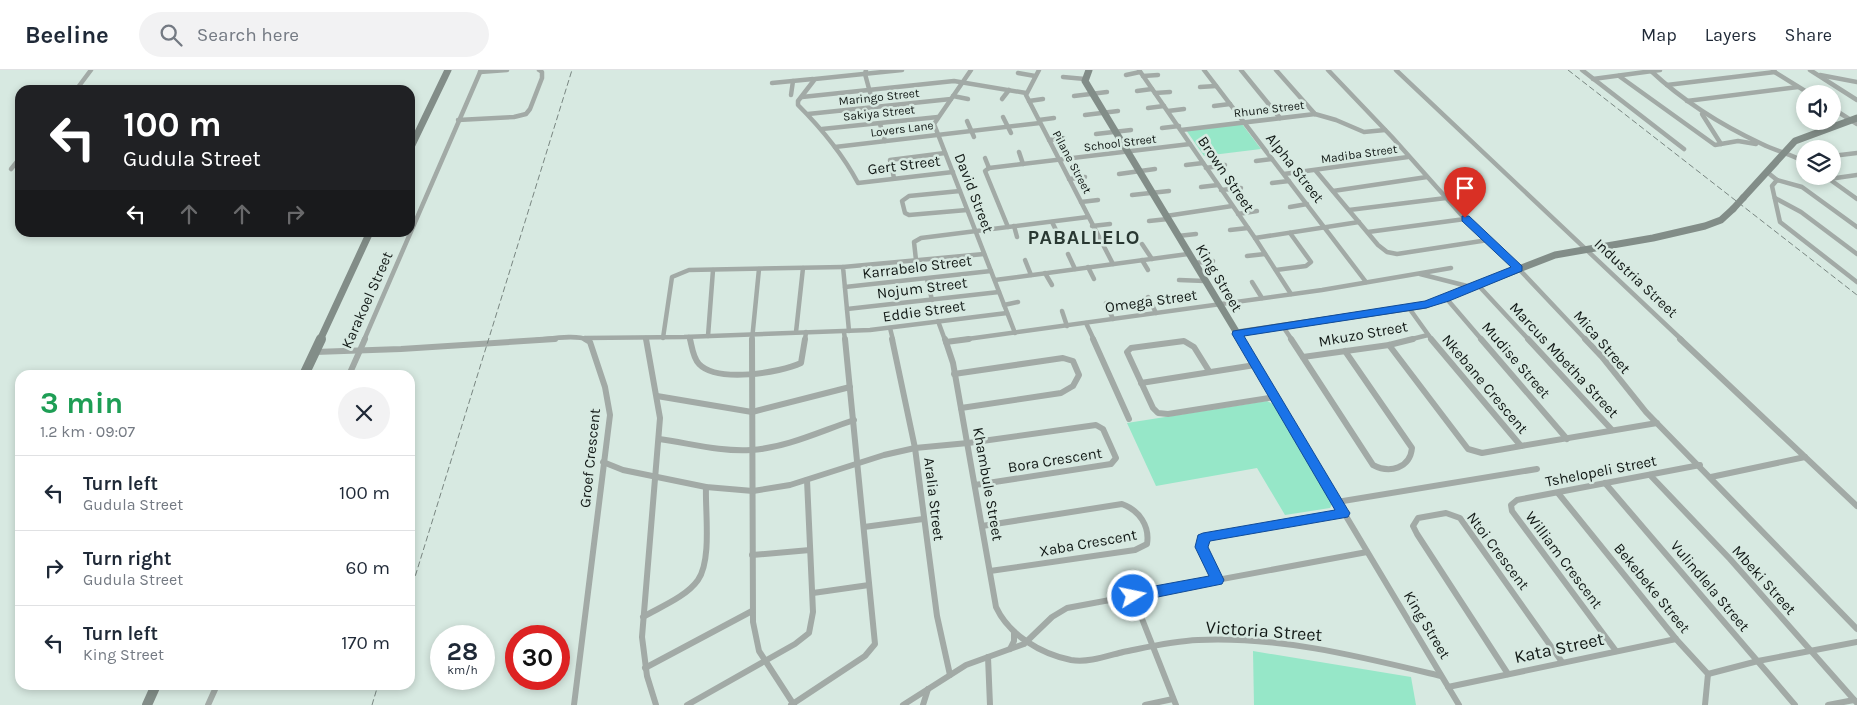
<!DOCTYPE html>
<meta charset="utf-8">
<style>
:root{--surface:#fff;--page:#f2f2f3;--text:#1f2937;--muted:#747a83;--line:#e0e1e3}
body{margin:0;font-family:Karla,sans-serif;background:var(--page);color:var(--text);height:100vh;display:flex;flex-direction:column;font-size:19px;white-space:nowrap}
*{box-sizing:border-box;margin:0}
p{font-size:16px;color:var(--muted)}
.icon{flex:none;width:28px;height:28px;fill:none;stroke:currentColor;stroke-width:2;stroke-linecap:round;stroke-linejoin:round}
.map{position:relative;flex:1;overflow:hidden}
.sheet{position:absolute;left:15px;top:300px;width:400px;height:320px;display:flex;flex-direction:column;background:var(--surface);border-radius:15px;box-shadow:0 2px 8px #0003}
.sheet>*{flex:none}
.banner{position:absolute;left:15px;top:15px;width:400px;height:152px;border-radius:15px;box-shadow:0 2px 8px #0003;background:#202124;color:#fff;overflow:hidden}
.controls{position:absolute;left:1796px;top:15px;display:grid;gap:10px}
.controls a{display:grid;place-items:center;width:45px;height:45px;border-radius:50%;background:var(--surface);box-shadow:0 2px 8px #0003;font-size:25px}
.speed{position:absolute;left:430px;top:555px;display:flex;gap:10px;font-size:25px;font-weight:700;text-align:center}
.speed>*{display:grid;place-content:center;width:65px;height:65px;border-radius:50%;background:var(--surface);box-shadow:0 2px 8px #0003;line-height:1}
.speed small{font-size:12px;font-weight:400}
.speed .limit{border:8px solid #d22;background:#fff;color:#111}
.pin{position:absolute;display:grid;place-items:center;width:42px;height:42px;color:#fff;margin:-51px -21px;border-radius:50% 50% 50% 0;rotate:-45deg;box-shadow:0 0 5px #0007}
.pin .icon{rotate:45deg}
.me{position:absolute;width:55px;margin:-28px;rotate:80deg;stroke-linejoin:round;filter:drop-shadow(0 0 4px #0008)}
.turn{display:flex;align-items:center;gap:18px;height:105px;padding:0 25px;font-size:22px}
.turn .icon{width:65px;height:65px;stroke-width:2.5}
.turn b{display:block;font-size:35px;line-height:42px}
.lanes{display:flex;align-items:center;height:48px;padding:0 25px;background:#0003;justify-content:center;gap:25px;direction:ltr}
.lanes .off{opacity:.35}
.round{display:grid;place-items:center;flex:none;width:52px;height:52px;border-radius:26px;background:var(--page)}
.overview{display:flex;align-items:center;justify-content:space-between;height:85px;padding:0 25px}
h1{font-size:30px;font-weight:700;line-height:38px;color:#1e9e55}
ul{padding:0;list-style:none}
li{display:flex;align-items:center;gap:15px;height:75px;padding:0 25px;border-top:1px solid var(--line)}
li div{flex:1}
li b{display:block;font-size:19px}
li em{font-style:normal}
header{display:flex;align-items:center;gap:30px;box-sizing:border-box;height:70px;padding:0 25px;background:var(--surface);border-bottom:1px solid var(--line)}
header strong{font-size:24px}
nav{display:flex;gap:28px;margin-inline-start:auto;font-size:18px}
.search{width:350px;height:45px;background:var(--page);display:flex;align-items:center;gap:12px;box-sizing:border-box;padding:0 18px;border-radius:28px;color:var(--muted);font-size:19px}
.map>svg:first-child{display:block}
</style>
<header>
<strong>Beeline</strong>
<div class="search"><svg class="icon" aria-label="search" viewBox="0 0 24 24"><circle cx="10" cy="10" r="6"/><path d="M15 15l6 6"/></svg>Search here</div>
<nav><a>Map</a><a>Layers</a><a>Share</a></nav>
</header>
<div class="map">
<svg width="1857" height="635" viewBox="0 0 1857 635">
<rect width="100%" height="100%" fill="#d7e9e1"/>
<g fill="#96e7c8">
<polygon points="1242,54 1261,79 1204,86 1186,60"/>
<polygon points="1267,331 1273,334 1332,434 1330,438 1285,445 1257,398 1156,416 1127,353"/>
<polygon points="1253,581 1411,607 1416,635 1254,635"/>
</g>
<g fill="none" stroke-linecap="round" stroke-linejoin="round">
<g stroke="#a2aaa6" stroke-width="4.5">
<polyline points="866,0 865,4 874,37"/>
<path d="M902 0 815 9 798 31V35C822 59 842 83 858 113L953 102"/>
<polyline points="971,0 934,54 1015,263"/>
<polyline points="1039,0 1026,25 1113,194"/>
<polyline points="1139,0 1255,168 1291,224"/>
<polyline points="1204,0 1366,212"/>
<polyline points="1241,0 1280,48"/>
<polyline points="1276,0 1315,44"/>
<polyline points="1328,0 1392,67 1465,149 1518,198 1586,270"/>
<polyline points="1396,0 1682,270"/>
<polyline points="1582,0 1684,79"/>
<path d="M1650 0C1683 31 1721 55 1762 74 1776 81 1791 84 1805 92"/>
<polyline points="1810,0 1857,30"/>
<polyline points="1773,1 1810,24"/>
<polyline points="480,2 507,0"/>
<polyline points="1018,3 1035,6"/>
<polyline points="1126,5 1140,2"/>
<polyline points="1820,5 1857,12"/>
<polyline points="1143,6 1158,5"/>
<polyline points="1619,6 1715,75 1738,71 1756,74"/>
<polyline points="1063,7 1085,9"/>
<polyline points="1593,9 1660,0"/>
<polyline points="772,13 813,9"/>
<polyline points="1667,15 1775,2"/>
<polyline points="1200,17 1216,16"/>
<polyline points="76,20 91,0"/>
<polyline points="1137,21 1152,19"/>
<polyline points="1155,23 1170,22"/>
<polyline points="791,25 793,11"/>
<polyline points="953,26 968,29"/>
<polyline points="1074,26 1107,22"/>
<polyline points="802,27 954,11 1026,23"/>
<polyline points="1002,29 1009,20"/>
<polyline points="1029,31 1043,29"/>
<polyline points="1687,31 1798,17"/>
<polyline points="1214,36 1230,34"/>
<polyline points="1148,38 1164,36"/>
<polyline points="1832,38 1857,54"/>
<polyline points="1168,41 1184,39"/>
<polyline points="808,44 951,29"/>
<polyline points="1702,44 1721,74"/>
<polyline points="1085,45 1118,41"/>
<polyline points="1003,47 1011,63"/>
<polyline points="458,50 514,47 526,44 530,39 542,8 542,2 539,0"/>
<polyline points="1039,50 1054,48"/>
<polyline points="967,51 974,67"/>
<polyline points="880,54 885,71"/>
<polyline points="1162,58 1179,56"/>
<polyline points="822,59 938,47"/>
<polyline points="1181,60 1315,44 1336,50 1364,62 1385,60"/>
<polyline points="1096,64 1131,60"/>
<polyline points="1049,70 1064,68"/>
<polyline points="835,77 1040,53"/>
<polyline points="1019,82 1023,94"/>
<polyline points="1832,86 1857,83"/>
<polyline points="985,88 989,98"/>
<polyline points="1256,91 1272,89"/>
<polyline points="1186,95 1203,93"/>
<polyline points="989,98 1190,74"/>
<polyline points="989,98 985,101 1008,157"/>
<polyline points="1206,98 1225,95"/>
<polyline points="11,99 20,88"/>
<polyline points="1316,101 1378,175 1387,182 1397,184 1488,170"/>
<polyline points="1767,102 1777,110 1772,116 1780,152 1857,212"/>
<polyline points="1119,104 1155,99"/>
<polyline points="1284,104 1408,87"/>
<polyline points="1825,106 1857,129"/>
<polyline points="894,108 890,90 945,83"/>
<polyline points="1069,109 1085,107"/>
<polyline points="1829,109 1857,105"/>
<polyline points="1777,110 1802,117 1857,157"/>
<polyline points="1272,113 1289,111"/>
<polyline points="1201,117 1218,115"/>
<polyline points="1221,120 1241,118"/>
<polyline points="960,121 909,126 902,131 905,143 909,145 967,140"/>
<polyline points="1333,121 1427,107"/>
<polyline points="1132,125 1169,121"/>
<polyline points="1775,128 1801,142 1857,184"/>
<polyline points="1081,132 1098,130"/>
<polyline points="1290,137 1307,134"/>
<polyline points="1349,140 1446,128"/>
<polyline points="1238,144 1257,141"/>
<polyline points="1166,146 1232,136"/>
<polyline points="1149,151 1168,149"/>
<polyline points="1052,152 1057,162"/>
<polyline points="1014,156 1017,167"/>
<polyline points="1092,156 1110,154"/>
<polyline points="1230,160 1248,158"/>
<polyline points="1368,162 1465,149"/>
<polyline points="1178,166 1196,164"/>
<polyline points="1255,168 1359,152"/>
<polyline points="1142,174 1152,189"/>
<polyline points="1068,184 1075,199"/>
<polyline points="1247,186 1265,184"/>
<polyline points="916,190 914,172 921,168 1088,147"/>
<polyline points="1025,190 1031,205"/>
<polyline points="1142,190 1148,200"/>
<polyline points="1194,193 1213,191"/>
<polyline points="1088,197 1094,209"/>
<polyline points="1276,200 1306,196 1311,192 1290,163"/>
<polyline points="1045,203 1052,215"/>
<polyline points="1420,204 1471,217"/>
<polyline points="927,209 932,230"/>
<polyline points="995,210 1188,184"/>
<polyline points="1179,210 1205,211"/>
<polyline points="1252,212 1262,228"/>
<polyline points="1478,215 1529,270"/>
<polyline points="845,217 991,201"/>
<polyline points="1148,227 1156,243"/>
<polyline points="1446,228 1482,270"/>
<polyline points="1106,233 1113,249"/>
<polyline points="1004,235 1018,232"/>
<polyline points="1409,238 1432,270"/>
<polyline points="847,239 999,222"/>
<polyline points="1062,241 1067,256"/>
<polyline points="938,251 945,270"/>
<polyline points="1086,253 1094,270"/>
<polyline points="890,258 893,270"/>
<polyline points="1284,258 1292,270"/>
<polyline points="849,261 843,197 984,184"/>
<polyline points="796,262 803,198"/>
<polyline points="844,262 845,270"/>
<polyline points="1237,263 1241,270"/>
<polyline points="708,266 713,200"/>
<polyline points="689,267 690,270"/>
<polyline points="585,268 684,267 870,260 1007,243"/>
<polyline points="646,268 646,270"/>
<polyline points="663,268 672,207 689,200 843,197"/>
<polyline points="364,270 481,0"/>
<path d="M536 270C549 269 577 264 587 270"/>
<polyline points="752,270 759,199"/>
<polyline points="805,270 806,262"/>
<polyline points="960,270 1322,220 1451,198"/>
<polyline points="1408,270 1428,265"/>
</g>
<g stroke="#a2aaa6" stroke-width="6">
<polyline points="646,269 660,348 642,567 647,606 656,635"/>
<path d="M690 269C692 277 693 288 699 294 717 313 780 303 801 293L805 269"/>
<polyline points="752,269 753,552 759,581 794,635"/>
<polyline points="892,269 915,378 937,546 950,605"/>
<path d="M945 269 953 293 996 537C1009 565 1041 584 1071 590 1088 593 1107 586 1123 582 1148 577 1173 571 1198 570 1280 566 1362 587 1441 606"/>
<polyline points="1093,269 1129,349"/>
<polyline points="1240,269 1459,635"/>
<path d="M1291 269 1373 395C1390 404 1410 398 1412 378L1345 281"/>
<polyline points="1481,269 1567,369"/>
<polyline points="1528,269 1612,360"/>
<polyline points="1585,269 1602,287 1646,342 1857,559"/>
<polyline points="1680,269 1857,436"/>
<polyline points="946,272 969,269"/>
<polyline points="1389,275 1468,379 1482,383 1521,376 1431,269"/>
<polyline points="315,282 401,279 555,269"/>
<polyline points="1303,287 1389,275 1413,269"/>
<polyline points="1209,301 1194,277 1184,271 1131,278 1127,282 1153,338 1158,343 1168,344 1275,327"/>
<polyline points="954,304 1063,288 1073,291 1079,305 1073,316 1061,323 961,338"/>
<polyline points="349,305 365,269"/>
<polyline points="1141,313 1255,295"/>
<polyline points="657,326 752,342 850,317"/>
<path d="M659 369C689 373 720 382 751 380 786 378 821 361 854 350"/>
<polyline points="1521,376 1657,353"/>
<polyline points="603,392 623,400 706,417 753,421 790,415 884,385 915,378 968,373 1096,355 1103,359 1116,388 1111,394 975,415"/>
<polyline points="1650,405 1730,489 1857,633"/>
<polyline points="1711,407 1805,387"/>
<polyline points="1605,413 1795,635"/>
<polyline points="1558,423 1676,569 1708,604 1705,635"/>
<polyline points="1337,432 1537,399"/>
<path d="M982 456 1122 434C1139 440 1150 456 1147 474L1135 480 990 501"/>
<polyline points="864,457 923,449"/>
<polyline points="752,485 810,480"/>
<polyline points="1217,510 1202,477 1204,468 1343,443"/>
<polyline points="813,523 869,515"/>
<polyline points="1133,526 1176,635"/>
<path d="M643 547C660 537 686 527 698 510 712 490 705 441 706 417"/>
<polyline points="1010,579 1014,571 1014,562"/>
<polyline points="1616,581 1512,441 1511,435 1517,430 1700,395"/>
<polyline points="988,587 990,635"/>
<polyline points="645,598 752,541"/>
<polyline points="1508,604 1417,464 1413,456 1418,448 1446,443 1460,448 1562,592"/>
<polyline points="1708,604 1758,591 1857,572"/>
<polyline points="1448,617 1676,569"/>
<polyline points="208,635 217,615"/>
<polyline points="574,635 610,345 605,317 590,272 585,269"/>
<polyline points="687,635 795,574 809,563 813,542 807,410"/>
<polyline points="791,635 865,586 875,574 845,269"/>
<polyline points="903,635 966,595 1024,574 1052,547 1067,538 1367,482"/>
<polyline points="923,635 928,619"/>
<polyline points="1145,635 1173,629"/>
<polyline points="1828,635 1854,630"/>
</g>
<g stroke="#828d88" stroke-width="7">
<polyline points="1089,0 1085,11 1237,263 1426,235 1555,185 1653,168 1705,156 1721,150 1733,139"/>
<polyline points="410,79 448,0"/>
<polyline points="1743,128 1795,71 1857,48"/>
<polyline points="320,270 370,162"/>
</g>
<g stroke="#828d88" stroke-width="10">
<polyline points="304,305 321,269"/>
<polyline points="147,635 156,615"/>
</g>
<g stroke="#798681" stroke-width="1" stroke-dasharray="6 3" stroke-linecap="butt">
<polyline points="1568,0 1857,225"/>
<polyline points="410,523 572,0"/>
<polyline points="372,635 378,615"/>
</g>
<polyline stroke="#828d88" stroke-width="7" points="1733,139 1743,128"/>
</g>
<polygon fill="#1a73e8" stroke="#114b97" points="1462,146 1469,146 1522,196 1522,201 1449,231 1426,238 1244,266 1348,440 1350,443 1348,447 1210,471 1208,477 1224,510 1222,514 1133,532 1128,530 1126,526 1128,522 1133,520 1209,506 1195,477 1198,465 1203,463 1335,440 1232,264 1233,261 1425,231 1511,197 1462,151"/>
<g text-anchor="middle" stroke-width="5" stroke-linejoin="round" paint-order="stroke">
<g font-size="12" fill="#121916" stroke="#d7e9e1">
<text transform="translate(879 27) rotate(-6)" y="4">Maringo Street</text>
<text transform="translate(1269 39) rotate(-7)" y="4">Rhune Street</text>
<text transform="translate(879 43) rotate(-6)" y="4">Sakiya Street</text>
<text transform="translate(902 59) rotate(-7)" y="4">Lovers Lane</text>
<text transform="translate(1120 73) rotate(-7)" y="4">School Street</text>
<text transform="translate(1359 84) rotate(-8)" y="4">Madiba Street</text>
<text transform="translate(1072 92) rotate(62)" y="4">Pilane Street</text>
</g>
<g font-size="15" fill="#121916" stroke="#d7e9e1">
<text transform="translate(904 95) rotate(-7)" y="5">Gert Street</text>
<text transform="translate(1295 98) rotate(52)" y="5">Alpha Street</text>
<text transform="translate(1226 104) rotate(56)" y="5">Brown Street</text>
<text transform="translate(974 123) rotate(69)" y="5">David Street</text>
<text transform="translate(917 197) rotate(-7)" y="5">Karrabelo Street</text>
<text transform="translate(1219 208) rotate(59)" y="5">King Street</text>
<text transform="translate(1636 208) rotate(43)" y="5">Industria Street</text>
<text transform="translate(922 218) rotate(-7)" y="5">Nojum Street</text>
<text transform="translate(367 230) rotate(-66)" y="5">Karakoel Street</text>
<text transform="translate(1151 231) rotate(-8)" y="5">Omega Street</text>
<text transform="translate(924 241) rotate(-8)" y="5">Eddie Street</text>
<text transform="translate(1363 264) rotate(-10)" y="5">Mkuzo Street</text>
<text transform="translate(1602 272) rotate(49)" y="5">Mica Street</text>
<text transform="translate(1516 290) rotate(49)" y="5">Mudise Street</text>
<text transform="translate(1564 290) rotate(47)" y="5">Marcus Mbetha Street</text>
<text transform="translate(1485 314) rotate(50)" y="5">Nkebane Crescent</text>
<text transform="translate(590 388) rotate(-84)" y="5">Groef Crescent</text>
<text transform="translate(1055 390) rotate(-9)" y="5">Bora Crescent</text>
<text transform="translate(1601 401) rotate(-11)" y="5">Tshelopeli Street</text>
<text transform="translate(988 414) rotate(80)" y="5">Khambule Street</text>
<text transform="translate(934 429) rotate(83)" y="5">Aralia Street</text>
<text transform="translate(1088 473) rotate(-10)" y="5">Xaba Crescent</text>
<text transform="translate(1498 481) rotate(53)" y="5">Ntoi Crescent</text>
<text transform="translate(1564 490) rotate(53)" y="5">William Crescent</text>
<text transform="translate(1764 510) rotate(48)" y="5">Mbeki Street</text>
<text transform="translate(1710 516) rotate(50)" y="5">Vulindlela Street</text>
<text transform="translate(1652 518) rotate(51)" y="5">Bekebeke Street</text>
<text transform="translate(1427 555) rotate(59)" y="5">King Street</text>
</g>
<g font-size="18" fill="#121916" stroke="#d7e9e1">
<text transform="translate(1264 561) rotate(4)" y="6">Victoria Street</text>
<text transform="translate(1559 578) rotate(-12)" y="6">Kata Street</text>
</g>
<g font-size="20" font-weight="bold" letter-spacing="1" fill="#293832" stroke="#d7e9e1">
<text x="1084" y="174">PABALLELO</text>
</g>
</g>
</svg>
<div class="controls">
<a><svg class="icon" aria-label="sound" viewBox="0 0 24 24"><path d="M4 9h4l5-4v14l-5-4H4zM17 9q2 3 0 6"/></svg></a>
<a><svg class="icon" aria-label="layers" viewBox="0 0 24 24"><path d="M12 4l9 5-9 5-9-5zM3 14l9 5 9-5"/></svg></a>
</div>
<div class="speed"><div>28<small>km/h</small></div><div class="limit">30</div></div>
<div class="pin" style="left:1465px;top:148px;background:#d93025"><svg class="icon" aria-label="arrive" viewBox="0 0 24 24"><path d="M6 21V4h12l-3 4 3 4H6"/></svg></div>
<svg class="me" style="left:1133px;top:526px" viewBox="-20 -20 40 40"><circle r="17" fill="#1a73e8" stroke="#fff" stroke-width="3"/><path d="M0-11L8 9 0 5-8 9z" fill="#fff"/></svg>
<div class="banner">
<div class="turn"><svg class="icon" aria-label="left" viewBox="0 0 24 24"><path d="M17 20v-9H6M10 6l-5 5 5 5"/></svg><div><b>100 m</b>Gudula Street</div></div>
<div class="lanes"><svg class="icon" aria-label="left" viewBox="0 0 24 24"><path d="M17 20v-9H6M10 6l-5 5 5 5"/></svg><svg class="icon off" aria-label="ahead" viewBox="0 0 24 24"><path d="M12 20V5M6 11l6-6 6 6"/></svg><svg class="icon off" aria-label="ahead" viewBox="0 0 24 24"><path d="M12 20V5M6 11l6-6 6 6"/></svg><svg class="icon off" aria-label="right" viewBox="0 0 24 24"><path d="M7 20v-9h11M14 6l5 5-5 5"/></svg></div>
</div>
<section class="sheet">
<div class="overview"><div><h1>3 min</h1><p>1.2 km · 09:07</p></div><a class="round"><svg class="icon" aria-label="close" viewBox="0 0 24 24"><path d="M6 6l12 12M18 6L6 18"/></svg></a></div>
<ul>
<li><svg class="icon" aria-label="left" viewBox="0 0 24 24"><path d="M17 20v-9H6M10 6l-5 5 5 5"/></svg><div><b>Turn left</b><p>Gudula Street</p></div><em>100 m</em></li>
<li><svg class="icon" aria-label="right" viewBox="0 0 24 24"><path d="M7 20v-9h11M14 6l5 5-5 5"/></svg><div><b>Turn right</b><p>Gudula Street</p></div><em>60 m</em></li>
<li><svg class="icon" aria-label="left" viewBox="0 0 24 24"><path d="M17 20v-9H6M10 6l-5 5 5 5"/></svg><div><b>Turn left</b><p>King Street</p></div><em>170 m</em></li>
</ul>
</section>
</div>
